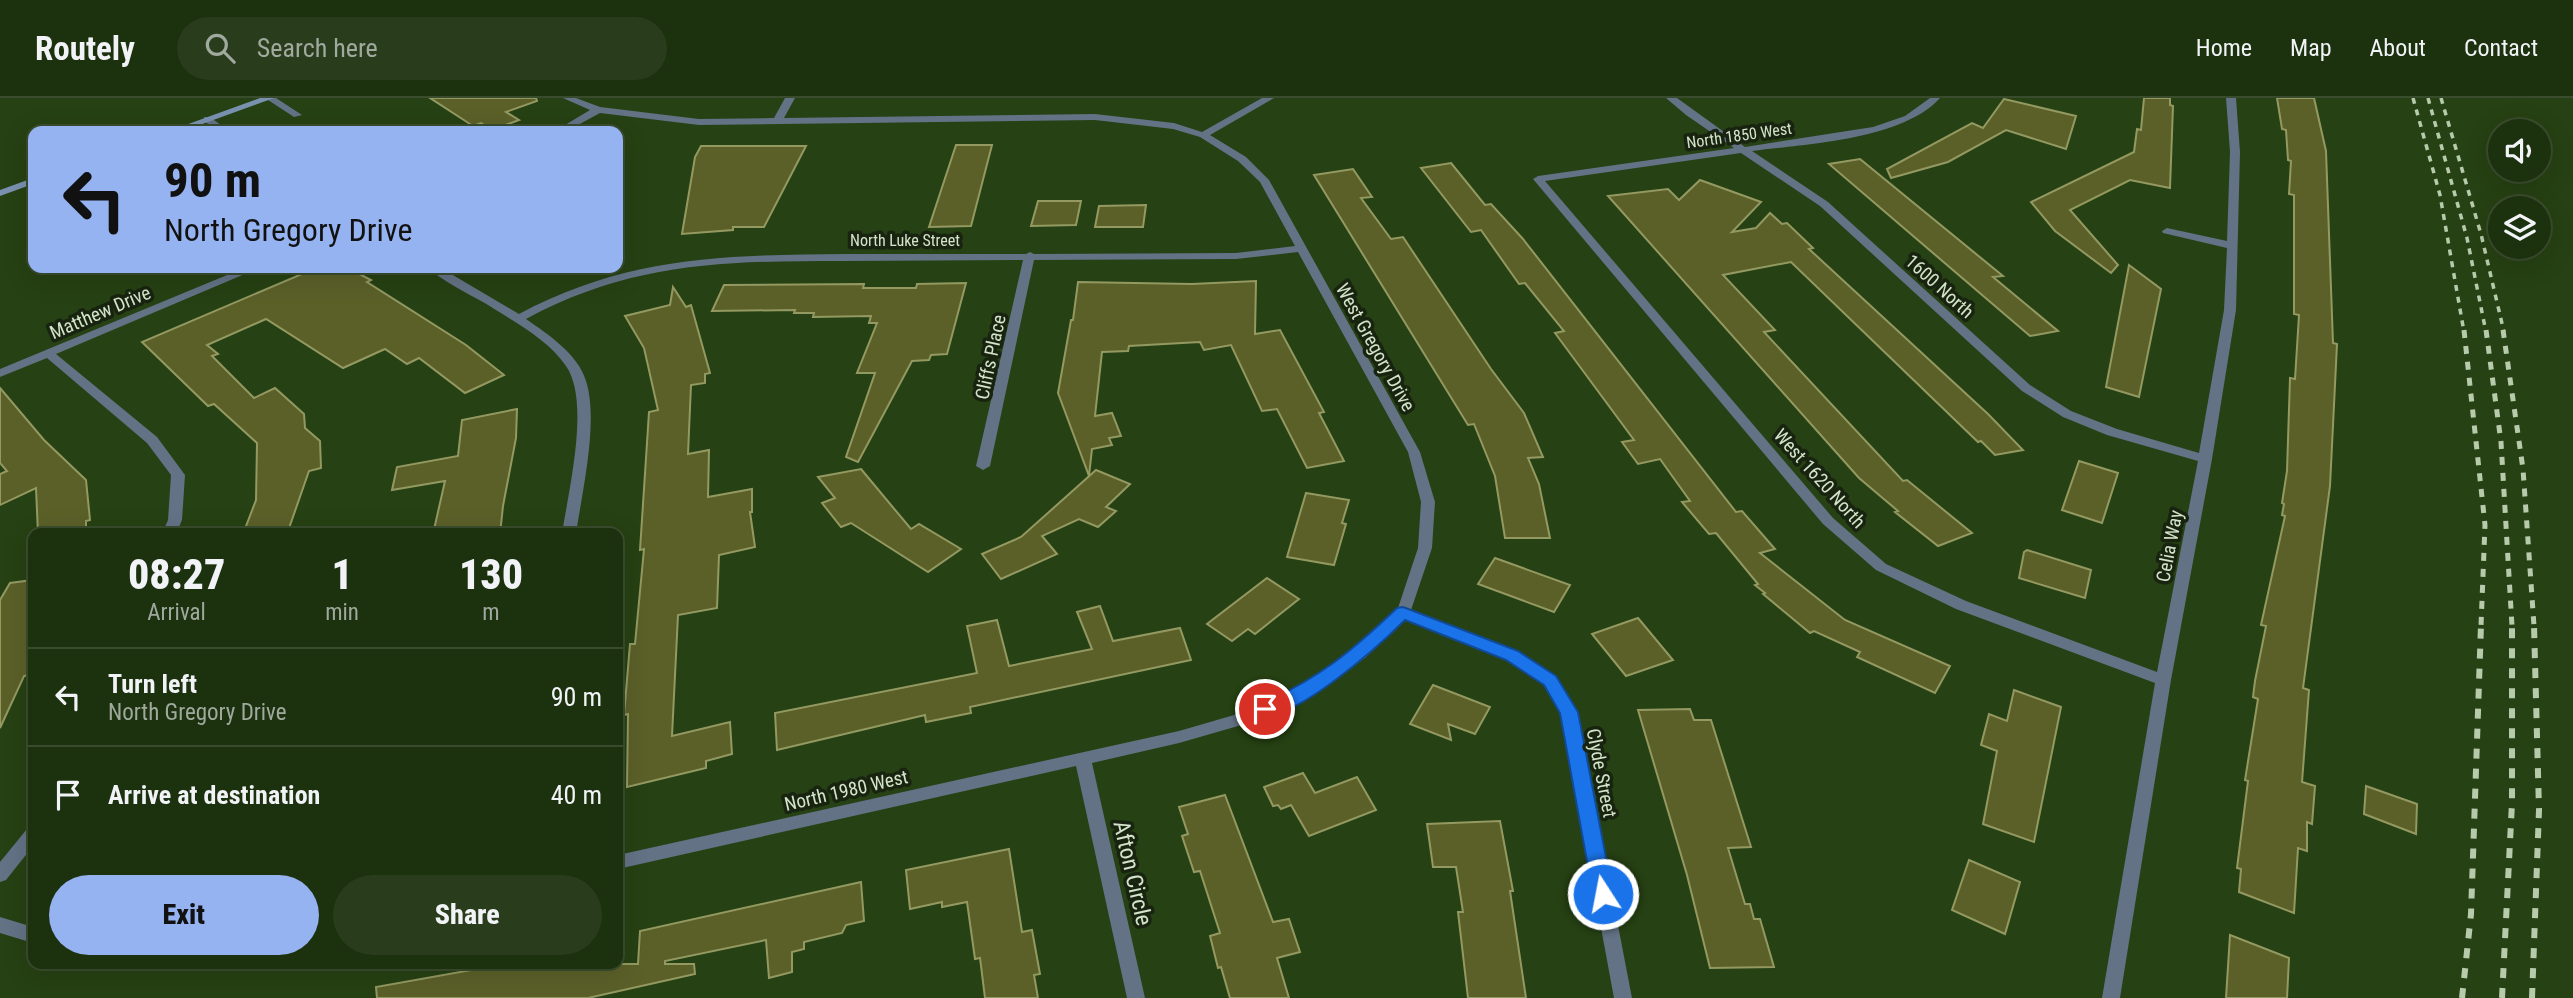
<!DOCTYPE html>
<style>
:root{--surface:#1c310e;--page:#293d1c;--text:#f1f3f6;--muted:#a0a99e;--line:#3a4c2e;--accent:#95b2f1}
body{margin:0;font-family:"Roboto Condensed",sans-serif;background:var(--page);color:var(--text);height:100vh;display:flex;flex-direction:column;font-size:26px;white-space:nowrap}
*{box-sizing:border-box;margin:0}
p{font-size:23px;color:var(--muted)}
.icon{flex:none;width:38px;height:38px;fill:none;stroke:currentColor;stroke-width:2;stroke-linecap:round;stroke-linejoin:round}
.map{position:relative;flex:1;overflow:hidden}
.side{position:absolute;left:28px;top:430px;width:595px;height:441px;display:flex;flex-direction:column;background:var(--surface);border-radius:14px;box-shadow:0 7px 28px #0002,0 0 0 2px var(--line)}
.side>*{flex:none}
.hud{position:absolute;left:28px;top:28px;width:595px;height:147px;border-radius:14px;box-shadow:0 7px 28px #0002,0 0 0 2px var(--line);background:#95b2f1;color:#111;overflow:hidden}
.controls{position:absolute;left:2488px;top:21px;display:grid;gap:14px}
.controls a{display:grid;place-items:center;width:63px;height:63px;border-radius:50%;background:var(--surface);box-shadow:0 7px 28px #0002,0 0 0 2px var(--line);font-size:35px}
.pin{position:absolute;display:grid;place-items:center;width:60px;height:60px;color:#fff;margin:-30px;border:4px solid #fff;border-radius:50%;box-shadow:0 2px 7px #0007}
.me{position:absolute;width:77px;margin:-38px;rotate:349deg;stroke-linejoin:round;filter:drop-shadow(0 0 5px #0008)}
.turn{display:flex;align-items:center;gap:24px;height:147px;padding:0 21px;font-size:32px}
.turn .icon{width:91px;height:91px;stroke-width:2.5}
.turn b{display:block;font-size:49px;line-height:60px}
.eta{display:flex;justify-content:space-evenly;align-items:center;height:119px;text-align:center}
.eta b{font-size:42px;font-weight:800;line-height:49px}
.button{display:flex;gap:14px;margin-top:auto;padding:14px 21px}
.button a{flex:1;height:80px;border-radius:42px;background:var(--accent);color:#111;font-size:28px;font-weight:800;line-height:80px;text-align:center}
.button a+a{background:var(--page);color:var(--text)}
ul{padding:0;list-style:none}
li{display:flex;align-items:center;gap:21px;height:98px;padding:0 21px;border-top:2px solid var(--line)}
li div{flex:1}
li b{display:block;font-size:26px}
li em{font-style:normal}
header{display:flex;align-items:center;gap:42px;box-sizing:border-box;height:98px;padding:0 35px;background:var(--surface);border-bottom:2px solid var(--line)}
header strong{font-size:33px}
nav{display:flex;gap:38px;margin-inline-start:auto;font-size:24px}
.search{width:490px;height:63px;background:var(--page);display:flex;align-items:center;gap:18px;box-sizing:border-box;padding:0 24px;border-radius:38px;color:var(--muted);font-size:26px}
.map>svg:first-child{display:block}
</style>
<header>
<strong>Routely</strong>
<div class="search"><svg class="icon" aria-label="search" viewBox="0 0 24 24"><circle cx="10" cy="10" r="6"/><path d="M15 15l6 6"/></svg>Search here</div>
<nav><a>Home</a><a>Map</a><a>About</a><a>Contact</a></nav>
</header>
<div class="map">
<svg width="2573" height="900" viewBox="0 0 2573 900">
<rect width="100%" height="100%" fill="#264113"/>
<g fill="#5b6029" stroke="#939961" stroke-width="2">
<polygon points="430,0 536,0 537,3 506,14 519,22 492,32 481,25 473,28"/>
<polygon points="2144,0 2170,0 2170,7 2173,8 2170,90 2130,82 2070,112 2118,167 2111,175 2055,133 2031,104 2134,54 2137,31 2141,32"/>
<polygon points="2277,0 2314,0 2326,53 2333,245 2337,246 2330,388 2303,590 2309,592 2302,684 2315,688 2312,726 2307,724 2307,753 2298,750 2294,815 2239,794 2241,771 2237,770 2248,683 2245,682 2258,601 2253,599 2255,583 2266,528 2261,527 2285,418 2282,417 2284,406 2282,405 2287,373 2290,280 2295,281 2299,217 2294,216 2294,97 2289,96 2291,63 2288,62 2286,32 2282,31"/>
<polygon points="2004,1 2076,18 2066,51 2006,32 1948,64 1891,80 1887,71 1972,25 1983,30"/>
<polygon points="956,47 992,47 971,128 929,129"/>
<polygon points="701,48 806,48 764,129 733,129 733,132 682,136 695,59"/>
<polygon points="1860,61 2003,178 1993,179 2058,233 2030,238 1829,66"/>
<polygon points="1451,65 1485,107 1491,106 1523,141 1736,414 1742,413 1775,451 1760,455 1845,522 1950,568 1935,595 1857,559 1860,554 1814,533 1810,535 1763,496 1765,495 1755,487 1758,486 1716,435 1709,436 1682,404 1690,403 1660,361 1638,366 1622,344 1634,342 1555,235 1564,233 1525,185 1519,186 1481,132 1471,134 1421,70"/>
<polygon points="1353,71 1372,99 1361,100 1391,141 1403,139 1491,271 1524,315 1543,359 1528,360 1539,386 1550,440 1505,440 1495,378 1474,326 1468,327 1314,77"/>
<polygon points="1700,82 1761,104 1732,134 1756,130 1770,115 1782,126 1787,125 1813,150 1809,151 1988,316 2023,352 1995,357 1981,343 1978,344 1791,164 1723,177 1775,232 1764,234 1903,383 1907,382 1972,435 1938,448 1895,414 1898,413 1859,380 1608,98 1668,91 1679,102"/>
<polygon points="1038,103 1081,103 1076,127 1031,128"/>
<polygon points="1146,107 1143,129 1095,129 1099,108"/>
<polygon points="2129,167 2161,191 2139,299 2106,289"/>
<polygon points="316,170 348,170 371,182 367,184 466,247 504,277 465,295 419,260 407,266 385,251 343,270 266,221 207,247 218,256 212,258 254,300 275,290 304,316 305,330 320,343 321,370 309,373 287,436 243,436 256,402 257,345 214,306 208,308 142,244"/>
<polygon points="1256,183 1255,236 1280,232 1324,314 1319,315 1344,363 1307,370 1277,311 1262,313 1231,247 1204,252 1200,244 1129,248 1128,253 1102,254 1095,318 1112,315 1121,338 1109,340 1112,347 1092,351 1089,378 1058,295 1071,222 1073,222 1078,184 1192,186"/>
<polygon points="966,185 947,256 931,257 929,262 912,263 858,364 846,359 875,275 857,275 877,225 869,225 871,218 813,219 814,215 794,215 795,212 712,213 724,187 864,186 863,190 916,190 917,186"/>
<polygon points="673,189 686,209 691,207 710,275 705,276 705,285 691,287 688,356 709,352 708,399 752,391 752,414 750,414 755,449 719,457 717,510 678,517 672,638 730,624 732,656 706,663 706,670 627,689 628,616 624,617 630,546 635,546 644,451 640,452 649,314 658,312 644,250 625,218 670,207"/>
<polygon points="0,290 44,342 86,382 90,422 86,423 86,431 71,436 38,436 36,390 0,407 0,376 7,373 0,365"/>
<polygon points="517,311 516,340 503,408 500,436 433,436 445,383 392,392 397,369 458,358 462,322"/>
<polygon points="2079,363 2118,375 2102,425 2062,412"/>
<polygon points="861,371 911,431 919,426 961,451 928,474 851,425 841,429 822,405 835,400 818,379"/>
<polygon points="1096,372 1130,386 1106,409 1116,413 1098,429 1079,421 1042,438 1057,456 1001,481 982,456 1021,439"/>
<polygon points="1306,395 1349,402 1342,425 1346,426 1334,467 1287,459"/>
<polygon points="2027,452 2091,472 2085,500 2019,480 2024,454"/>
<polygon points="1495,460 1570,487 1554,514 1478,486"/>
<polygon points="1267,480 1299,501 1255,536 1248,531 1232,543 1207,526"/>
<polygon points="33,482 33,576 24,578 0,630 0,502 10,485"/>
<polygon points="1100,508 1113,543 1180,530 1191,562 970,609 971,615 926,624 925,617 777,652 775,615 977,575 967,528 997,522 1009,568 1092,551 1077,514"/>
<polygon points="1638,520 1673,562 1626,578 1592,536"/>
<polygon points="1433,587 1490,609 1475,636 1448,626 1451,642 1410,626"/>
<polygon points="2014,592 2061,609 2034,744 1983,726 1997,653 1981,647 1989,616 2007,623"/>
<polygon points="1690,611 1694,622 1711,622 1751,749 1728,750 1745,806 1750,806 1754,821 1760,821 1774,869 1710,870 1687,777 1638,612"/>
<polygon points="1303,675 1315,695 1357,679 1376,712 1309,738 1291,707 1281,711 1278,707 1273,708 1264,689"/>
<polygon points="2366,688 2417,706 2416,736 2364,716"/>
<polygon points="1225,697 1273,824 1289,821 1300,854 1277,860 1289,900 1230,900 1221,869 1218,870 1210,838 1220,835 1200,773 1194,774 1182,738 1188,736 1179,709"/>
<polygon points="1500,723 1513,793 1510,793 1526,900 1468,900 1458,814 1463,814 1456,769 1433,769 1427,726"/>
<polygon points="1009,751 1022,834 1032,832 1040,876 1034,877 1038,900 985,900 980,860 975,861 967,804 942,809 942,804 910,811 906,772"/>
<polygon points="1969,762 2020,784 2005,836 1952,812"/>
<polygon points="861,784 864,823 846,827 842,835 804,844 804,851 792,854 792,874 769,880 766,842 665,863 665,866 694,866 695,876 588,900 377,900 376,889 505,866 638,866 640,833"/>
<polygon points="2230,837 2289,860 2287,900 2226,900"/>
</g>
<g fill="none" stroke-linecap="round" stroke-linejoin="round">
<g fill="#637285" fill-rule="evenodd">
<polygon points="265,0 276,0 302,17 294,19"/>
<polygon points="204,19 210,19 229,33 218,33 204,23"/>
</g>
<g fill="#637285" fill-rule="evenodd">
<path d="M563 0H576L600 9 699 21 774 20 785 0H795L784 20 1095 16 1174 25 1202 34 1262 0H1274L1210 37 1246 59 1269 82 1420 354 1435 404 1432 450 1411 512 1517 553 1555 578 1577 614 1632 900H1614L1561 614 1545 586 1507 561 1405 522 1365 560 1311 598 1245 626 1179 645 1092 665 1145 900H1127L1076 668 618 771V757L1179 633 1241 615 1301 590 1355 552 1397 513 1418 450 1421 404 1408 354 1298 154 1236 161 1034 162 990 368 983 372 976 368 1023 162C963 162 903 163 842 163 726 163 632 164 526 221 549 237 578 256 586 283 599 323 582 394 576 436H562C568 394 591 304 566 268 550 244 520 227 496 212 478 200 442 184 429 170H441L519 216C627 158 726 157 845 156 905 156 965 156 1026 156L1030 154 1034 156 1236 155 1295 148 1260 84 1238 63 1200 39 1173 31 1095 22 699 27 600 15 567 33H555L590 12Z"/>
<path d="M1666 0H1677L1745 49 1873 29 1905 18 1930 0H1940C1902 42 1806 46 1752 53L1828 104 2030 287 2071 313 2117 331 2199 355 2224 212 2227 150 2163 135 2162 133 2167 130 2227 143 2230 54 2226 0H2236L2240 54 2236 212 2212 361 2171 582 2120 900H2102L2155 585 1956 511 1876 472 1823 426 1533 81 1538 78 1734 50 1686 17ZM1741 55 1820 108 2022 293 2063 319 2107 337 2198 363 2157 574 1966 503 1886 466 1833 420 1545 83Z"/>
<polygon points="244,170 259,170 56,256 157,339 185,377 182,422 176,436 162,436 168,422 171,377 147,345 47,260 0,279 0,271"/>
<polygon points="33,729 33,748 6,782 0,784 0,764 27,731"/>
<polygon points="0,819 33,829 33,845 0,835"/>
</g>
<g fill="#7a92b0" fill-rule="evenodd">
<polygon points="260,0 274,0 183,33 169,33"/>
<polygon points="33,80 33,86 0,98 0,92"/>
</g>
<g stroke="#b8caac" stroke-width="3.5" stroke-dasharray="6 6" stroke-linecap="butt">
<polyline points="2413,0 2440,97 2464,234"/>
<polyline points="2428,0 2467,140 2486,234"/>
<polyline points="2441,0 2481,136 2504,234"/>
</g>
<g stroke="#b8caac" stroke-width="5" stroke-dasharray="8 8" stroke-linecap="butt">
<polyline points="2464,232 2485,427 2481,528"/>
<polyline points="2486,232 2501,344 2512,528"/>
<polyline points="2503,232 2523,371 2534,528"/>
</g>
<g stroke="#b8caac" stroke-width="6" stroke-dasharray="10 10" stroke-linecap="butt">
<polyline points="2462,900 2471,816 2481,527"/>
<polyline points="2502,900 2512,705 2512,527"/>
<polyline points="2532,900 2539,712 2534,527"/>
</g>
</g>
<path fill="#1a73e8" stroke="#114b97" stroke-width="2" d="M1403 509 1518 553 1556 578 1578 614 1613 796 1610 802 1603 805 1596 802 1593 796 1560 615 1544 587 1506 562 1405 522C1382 545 1292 627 1259 616L1256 611 1259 607C1318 581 1351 554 1397 510Z"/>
<g text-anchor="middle" stroke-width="7" stroke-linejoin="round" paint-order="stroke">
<g font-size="16" fill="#d4e4ca" stroke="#182410">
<text transform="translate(1739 37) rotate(-8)" y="6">North 1850 West</text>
<text x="905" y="148">North Luke Street</text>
</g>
<g font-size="19" fill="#d4e4ca" stroke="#182410">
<text transform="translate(1940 188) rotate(42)" y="7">1600 North</text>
<text transform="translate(100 214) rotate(-23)" y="7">Matthew Drive</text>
<text transform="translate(1376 249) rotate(61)" y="7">West Gregory Drive</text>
<text transform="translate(990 259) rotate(-78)" y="7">Cliffs Place</text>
<text transform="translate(1820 380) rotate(48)" y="7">West 1620 North</text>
<text transform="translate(2169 448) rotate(-79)" y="7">Celia Way</text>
<text transform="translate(1602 675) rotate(79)" y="7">Clyde Street</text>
<text transform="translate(846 692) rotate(-13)" y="7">North 1980 West</text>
</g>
<g font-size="23" fill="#d4e4ca" stroke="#182410">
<text transform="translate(1133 775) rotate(77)" y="8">Afton Circle</text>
</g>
</g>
</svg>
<div class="controls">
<a><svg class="icon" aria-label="sound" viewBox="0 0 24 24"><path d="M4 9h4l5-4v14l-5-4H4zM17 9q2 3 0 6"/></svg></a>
<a><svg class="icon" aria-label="layers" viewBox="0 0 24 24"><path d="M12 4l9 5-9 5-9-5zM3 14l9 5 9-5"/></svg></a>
</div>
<div class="pin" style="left:1265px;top:611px;background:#d93025"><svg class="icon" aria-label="arrive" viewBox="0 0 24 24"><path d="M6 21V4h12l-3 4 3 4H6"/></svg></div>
<svg class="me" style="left:1603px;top:796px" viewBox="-20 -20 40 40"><circle r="17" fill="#1a73e8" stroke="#fff" stroke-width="3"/><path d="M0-11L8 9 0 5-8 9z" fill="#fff"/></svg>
<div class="hud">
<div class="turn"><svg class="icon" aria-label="left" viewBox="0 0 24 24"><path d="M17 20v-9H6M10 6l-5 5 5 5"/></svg><div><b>90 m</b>North Gregory Drive</div></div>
</div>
<section class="side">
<div class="eta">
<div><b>08:27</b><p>Arrival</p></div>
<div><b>1</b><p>min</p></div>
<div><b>130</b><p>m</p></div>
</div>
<ul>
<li><svg class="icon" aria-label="left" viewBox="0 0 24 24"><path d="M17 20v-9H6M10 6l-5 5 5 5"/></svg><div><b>Turn left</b><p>North Gregory Drive</p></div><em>90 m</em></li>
<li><svg class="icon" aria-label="arrive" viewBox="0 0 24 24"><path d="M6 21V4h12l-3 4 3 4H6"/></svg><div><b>Arrive at destination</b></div><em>40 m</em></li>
</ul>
<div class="button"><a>Exit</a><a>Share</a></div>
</section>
</div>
